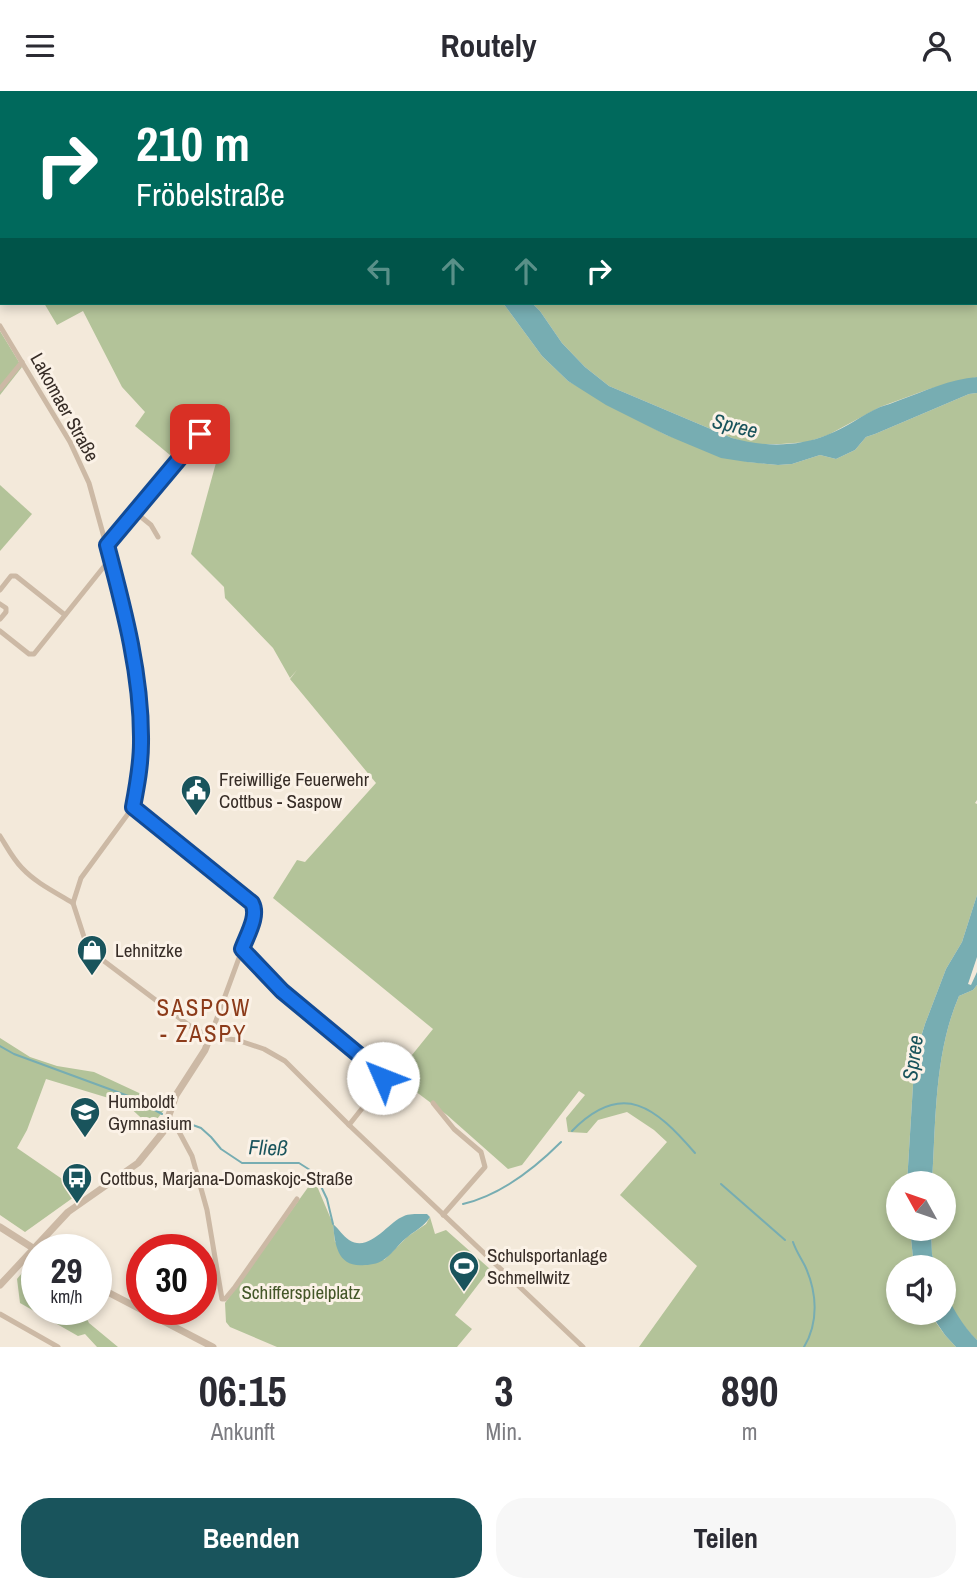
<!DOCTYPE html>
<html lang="de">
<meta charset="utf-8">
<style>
:root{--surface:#fff;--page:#f7f7f7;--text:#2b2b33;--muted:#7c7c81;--accent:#19545c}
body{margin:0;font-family:"Archivo Narrow",sans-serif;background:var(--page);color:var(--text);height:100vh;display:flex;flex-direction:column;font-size:26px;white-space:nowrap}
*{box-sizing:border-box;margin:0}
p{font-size:23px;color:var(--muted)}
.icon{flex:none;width:38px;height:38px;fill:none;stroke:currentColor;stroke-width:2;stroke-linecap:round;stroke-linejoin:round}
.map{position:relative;height:1256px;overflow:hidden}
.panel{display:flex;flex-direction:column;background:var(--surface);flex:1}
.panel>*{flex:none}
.guide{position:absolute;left:0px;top:0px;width:978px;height:214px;box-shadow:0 4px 10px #0003;background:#00695c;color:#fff;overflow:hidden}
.needle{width:46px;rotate:310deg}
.controls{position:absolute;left:886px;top:1080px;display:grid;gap:14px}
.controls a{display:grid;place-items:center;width:70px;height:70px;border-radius:50%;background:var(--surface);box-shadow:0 4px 10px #0003;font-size:35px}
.speed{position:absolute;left:21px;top:1143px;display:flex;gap:14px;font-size:35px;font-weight:700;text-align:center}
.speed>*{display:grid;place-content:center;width:91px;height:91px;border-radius:50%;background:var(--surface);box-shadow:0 4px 10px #0003;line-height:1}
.speed small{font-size:18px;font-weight:400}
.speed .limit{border:10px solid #d22;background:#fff;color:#111}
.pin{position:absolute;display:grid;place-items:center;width:60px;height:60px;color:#fff;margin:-30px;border-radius:14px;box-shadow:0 4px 10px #0006}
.me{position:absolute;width:77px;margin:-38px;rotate:314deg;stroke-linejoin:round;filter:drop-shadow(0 0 5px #0008)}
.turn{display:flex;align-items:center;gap:24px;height:147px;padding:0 21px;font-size:32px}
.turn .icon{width:91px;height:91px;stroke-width:2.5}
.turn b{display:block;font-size:49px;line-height:60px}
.lanes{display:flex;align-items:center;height:66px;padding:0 21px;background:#0003;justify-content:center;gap:35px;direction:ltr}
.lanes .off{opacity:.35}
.eta{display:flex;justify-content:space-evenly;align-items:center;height:119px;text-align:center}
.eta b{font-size:42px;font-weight:700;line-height:49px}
.cta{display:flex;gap:14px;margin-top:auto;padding:14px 21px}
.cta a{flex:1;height:80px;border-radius:28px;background:var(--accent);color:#fff;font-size:28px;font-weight:700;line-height:80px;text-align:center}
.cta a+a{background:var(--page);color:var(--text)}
header{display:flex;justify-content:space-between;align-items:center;height:91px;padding:0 21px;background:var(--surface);font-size:32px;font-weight:700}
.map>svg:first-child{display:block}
</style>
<header><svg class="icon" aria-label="menu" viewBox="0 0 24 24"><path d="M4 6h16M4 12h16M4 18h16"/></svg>Routely<svg class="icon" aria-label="person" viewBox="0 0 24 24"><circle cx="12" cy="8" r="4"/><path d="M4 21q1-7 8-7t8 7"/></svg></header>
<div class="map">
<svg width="977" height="1256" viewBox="0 0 977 1256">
<rect width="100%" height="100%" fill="#f3e9da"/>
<g fill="#b3c399">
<polygon points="95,0 422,0 424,2 100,2"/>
<polygon points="977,155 977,286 929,298 880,316 828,344 807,351 781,353 751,353 732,347 609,295 585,276 562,252 540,220 532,212 976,212"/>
<polygon points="44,212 503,212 542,265 568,290 666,344 748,371 778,374 792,373 820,364 836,368 855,359 866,346 875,343 969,303 977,302 977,709 975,712 977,713 977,804 962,851 946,878 925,933 917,958 913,994 907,1092 898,1092 898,1138 910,1138 914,1176 898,1176 898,1222 929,1222 945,1244 956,1256 639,1256 697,1175 620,1104 667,1051 654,1039 627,1021 598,1029 587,1042 568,1041 566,1027 585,1004 579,1000 522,1074 508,1078 447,1024 395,985 433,938 273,807 297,769 305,771 376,692 290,588 297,579 290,587 273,557 225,507 224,496 191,463 228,328 219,317 176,369 135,335 145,321 122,296 83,220 57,234"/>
<polygon points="0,240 22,276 0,304"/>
<polygon points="0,394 32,423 0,460"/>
<path d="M977 894V1249C964 1236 945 1212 943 1194 943 1188 943 1182 943 1176H936L932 1163 931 1138H943V1092H932C936 1030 934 963 959 905L973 899Z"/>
<polygon points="0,947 30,966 57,975 94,981 167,1015 151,1036 125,1012 46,988 27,1039 17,1057 81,1101 25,1141 0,1124"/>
<polygon points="314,1088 333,1133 335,1151 384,1169 407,1146 426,1133 430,1126 435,1143 446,1139 490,1178 455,1224 472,1238 457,1256 277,1256 230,1236 226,1231 225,1212"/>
<polygon points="31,1171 37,1171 37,1218 88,1218 85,1224 89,1232 118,1256 97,1256 85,1243 78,1245 20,1212 17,1188"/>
</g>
<g fill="#77adb2">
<path d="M503 212H532L540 220 562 252 585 276 609 295 732 347C763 356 798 356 827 344 846 337 862 324 880 316 886 314 893 312 900 309 925 300 950 288 977 286V302L969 303 875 343 866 346 855 359 836 368 820 364 792 373 778 374 747 371 721 367 666 344 606 314 568 290 542 265Z"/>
<path d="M977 804V866L968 893 971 894 977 881V894L973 899 959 905C934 963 936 1030 932 1092H907L913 994 917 959 925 933 946 878 962 851Z"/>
<path d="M421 1123H427L430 1126C424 1136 414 1140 405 1148 398 1154 393 1162 386 1167 380 1172 372 1174 365 1174 338 1177 335 1155 333 1133 339 1138 343 1145 349 1149 370 1162 388 1131 404 1125 408 1123 416 1123 421 1123Z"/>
<polygon points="910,1138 931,1138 932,1163 936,1176 914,1176"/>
<path d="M943 1197C952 1216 962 1234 977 1249V1256H956L945 1244 930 1222H943Z"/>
</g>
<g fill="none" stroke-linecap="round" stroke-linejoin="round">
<g stroke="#77adb2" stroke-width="2">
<polyline points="226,2 239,0"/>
<polyline points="0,955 14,963 131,1006 162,1023"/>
<polyline points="179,1029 201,1037 211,1046 221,1058 242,1072 299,1072 310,1079 317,1087 327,1108 333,1133"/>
<path d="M572 1040C623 988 656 1017 695 1062"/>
<polyline points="721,1093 785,1149"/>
<path d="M463 1113C501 1104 534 1078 561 1051"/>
<path d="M793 1151C796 1160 801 1167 805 1175 817 1201 819 1231 804 1256"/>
</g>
<g stroke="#ccb9a5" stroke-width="5">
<polyline points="0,235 70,351 89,392 110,468 134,571 141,651 138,691 133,716 81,787 73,812"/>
<polyline points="0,298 22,271"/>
<polyline points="135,421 151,434 158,446"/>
<polyline points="107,454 216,323"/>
<polyline points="0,499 11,485 16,485 65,524"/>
<polyline points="0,513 6,517 6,521 0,528"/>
<polyline points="0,540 29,563 34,563 110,468"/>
<polyline points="133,716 252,812 255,817 254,826 210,946"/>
<path d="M0 745C7 756 13 768 22 777 36 792 55 801 73 812"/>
<polyline points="73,812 85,849 96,864 190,935 210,946 237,949 264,958 285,970 349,1034 583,1256"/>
<polyline points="242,858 282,900 382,983 383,991 349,1034"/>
<polyline points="433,1012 454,1038 481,1061 485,1076 443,1124"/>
<polyline points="167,1033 177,1037 192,1065 207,1119 222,1208 225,1208 235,1196 297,1108"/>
<polyline points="0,1223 58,1256"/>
</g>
<g stroke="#ccb9a5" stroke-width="7">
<polyline points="0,1136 36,1159"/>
<polyline points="0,1194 68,1121 138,1072 163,1041 176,1004 205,959 210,946"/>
<polyline points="96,1195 213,1256"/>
</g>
<g stroke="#7b6457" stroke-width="9">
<polyline points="963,0 967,2"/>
<polyline points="976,5 977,5"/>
</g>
<g stroke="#372d27" stroke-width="4.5">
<g id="rail">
<polyline points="861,0 862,2"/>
<polyline points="976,130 977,131"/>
</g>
</g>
<use href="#rail" stroke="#fbf2e7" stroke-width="2" stroke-dasharray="5" stroke-linecap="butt"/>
</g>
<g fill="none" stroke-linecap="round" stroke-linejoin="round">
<g stroke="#114b97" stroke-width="18">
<path id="route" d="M200 343 107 454C124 518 142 585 141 652 141 674 137 695 133 716L252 812C259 825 247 844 242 858L282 900 382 983 383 987"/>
</g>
<use href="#route" stroke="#1a73e8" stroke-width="12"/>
</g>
<defs>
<g id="civic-pin" transform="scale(1.575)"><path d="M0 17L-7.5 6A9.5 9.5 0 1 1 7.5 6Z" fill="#19545c" stroke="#fbf2e7"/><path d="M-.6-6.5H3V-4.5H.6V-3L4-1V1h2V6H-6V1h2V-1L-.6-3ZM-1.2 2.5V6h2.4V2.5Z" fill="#fff"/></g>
<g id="shop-pin" transform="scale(1.575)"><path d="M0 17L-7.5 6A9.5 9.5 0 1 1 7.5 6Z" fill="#19545c" stroke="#fbf2e7"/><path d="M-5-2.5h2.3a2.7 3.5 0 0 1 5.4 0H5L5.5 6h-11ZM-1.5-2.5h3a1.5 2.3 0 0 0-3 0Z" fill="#fff"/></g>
<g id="school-pin" transform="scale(1.575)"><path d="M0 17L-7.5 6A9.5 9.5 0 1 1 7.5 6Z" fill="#19545c" stroke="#fbf2e7"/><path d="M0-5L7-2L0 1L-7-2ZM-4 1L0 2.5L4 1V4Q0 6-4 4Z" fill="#fff"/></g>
<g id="bus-pin" transform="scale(1.575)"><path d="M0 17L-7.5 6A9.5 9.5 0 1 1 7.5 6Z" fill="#19545c" stroke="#fbf2e7"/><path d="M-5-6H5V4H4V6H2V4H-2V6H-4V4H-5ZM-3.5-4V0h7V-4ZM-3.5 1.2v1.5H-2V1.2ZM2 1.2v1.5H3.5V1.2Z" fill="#fff"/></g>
<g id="stadium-pin" transform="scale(1.575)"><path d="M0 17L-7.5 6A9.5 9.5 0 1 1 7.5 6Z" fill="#19545c" stroke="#fbf2e7"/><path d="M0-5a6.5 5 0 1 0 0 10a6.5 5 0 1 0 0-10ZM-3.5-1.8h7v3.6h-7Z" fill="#fff"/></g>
</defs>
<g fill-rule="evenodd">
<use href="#civic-pin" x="196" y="699"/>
<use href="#shop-pin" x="92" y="859"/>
<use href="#school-pin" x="85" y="1021"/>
<use href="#bus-pin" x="77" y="1087"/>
<use href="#stadium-pin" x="464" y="1175"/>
</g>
<g text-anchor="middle" stroke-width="6" stroke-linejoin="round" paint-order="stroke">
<g font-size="19" fill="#372d27" stroke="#fbf2e7">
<text transform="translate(65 316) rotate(61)" y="7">Lakomaer Straße</text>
</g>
<g font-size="19" fill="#372d27" stroke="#fbf2e7" text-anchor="start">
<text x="219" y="695">Freiwillige Feuerwehr<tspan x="219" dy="22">Cottbus - Saspow</tspan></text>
<text x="115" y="866">Lehnitzke</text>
<text x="108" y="1017">Humboldt<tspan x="108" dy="22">Gymnasium</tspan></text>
<text x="100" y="1094">Cottbus, Marjana-Domaskojc-Straße</text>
<text x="487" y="1171">Schulsportanlage<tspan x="487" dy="22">Schmellwitz</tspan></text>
</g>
<g font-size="19" fill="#445729" stroke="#fbf2e7">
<text x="301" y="1208">Schifferspielplatz</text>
</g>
<g font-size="21" font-style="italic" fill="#19545c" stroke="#fbf2e7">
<text transform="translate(735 335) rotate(14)" y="7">Spree</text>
<text transform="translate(913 967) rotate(-82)" y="7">Spree</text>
<text transform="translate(268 1057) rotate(2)" y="7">Fließ</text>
</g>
<g font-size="23" letter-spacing="2" fill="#8c3b1a" stroke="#fbf2e7">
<text x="204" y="925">SASPOW<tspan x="204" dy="26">- ZASPY</tspan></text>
</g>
</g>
</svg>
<div class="controls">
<a><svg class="needle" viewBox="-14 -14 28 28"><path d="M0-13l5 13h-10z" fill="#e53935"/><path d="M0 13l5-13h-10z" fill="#7c7c81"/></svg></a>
<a><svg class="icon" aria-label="sound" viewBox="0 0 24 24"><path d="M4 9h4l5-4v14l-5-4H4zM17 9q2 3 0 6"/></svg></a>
</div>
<div class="speed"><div>29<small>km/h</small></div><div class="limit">30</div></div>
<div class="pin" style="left:200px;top:343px;background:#d93025"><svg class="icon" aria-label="arrive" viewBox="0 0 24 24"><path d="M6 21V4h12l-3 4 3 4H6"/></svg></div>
<svg class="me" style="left:383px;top:987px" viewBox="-20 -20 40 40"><circle r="19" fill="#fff"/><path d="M0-13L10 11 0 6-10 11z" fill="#1a73e8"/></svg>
<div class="guide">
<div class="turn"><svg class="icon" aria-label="right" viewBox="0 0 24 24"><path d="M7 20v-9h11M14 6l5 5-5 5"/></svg><div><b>210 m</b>Fröbelstraße</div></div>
<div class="lanes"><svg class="icon off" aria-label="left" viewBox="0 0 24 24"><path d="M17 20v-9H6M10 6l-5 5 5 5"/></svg><svg class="icon off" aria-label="ahead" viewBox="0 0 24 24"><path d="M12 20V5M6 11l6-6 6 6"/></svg><svg class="icon off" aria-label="ahead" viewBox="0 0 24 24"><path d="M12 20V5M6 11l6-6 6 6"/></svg><svg class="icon" aria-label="right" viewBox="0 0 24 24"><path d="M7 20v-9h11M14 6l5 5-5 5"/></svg></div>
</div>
</div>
<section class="panel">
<div class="eta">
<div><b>06:15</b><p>Ankunft</p></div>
<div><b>3</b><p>Min.</p></div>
<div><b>890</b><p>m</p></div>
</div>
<div class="cta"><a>Beenden</a><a>Teilen</a></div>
</section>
